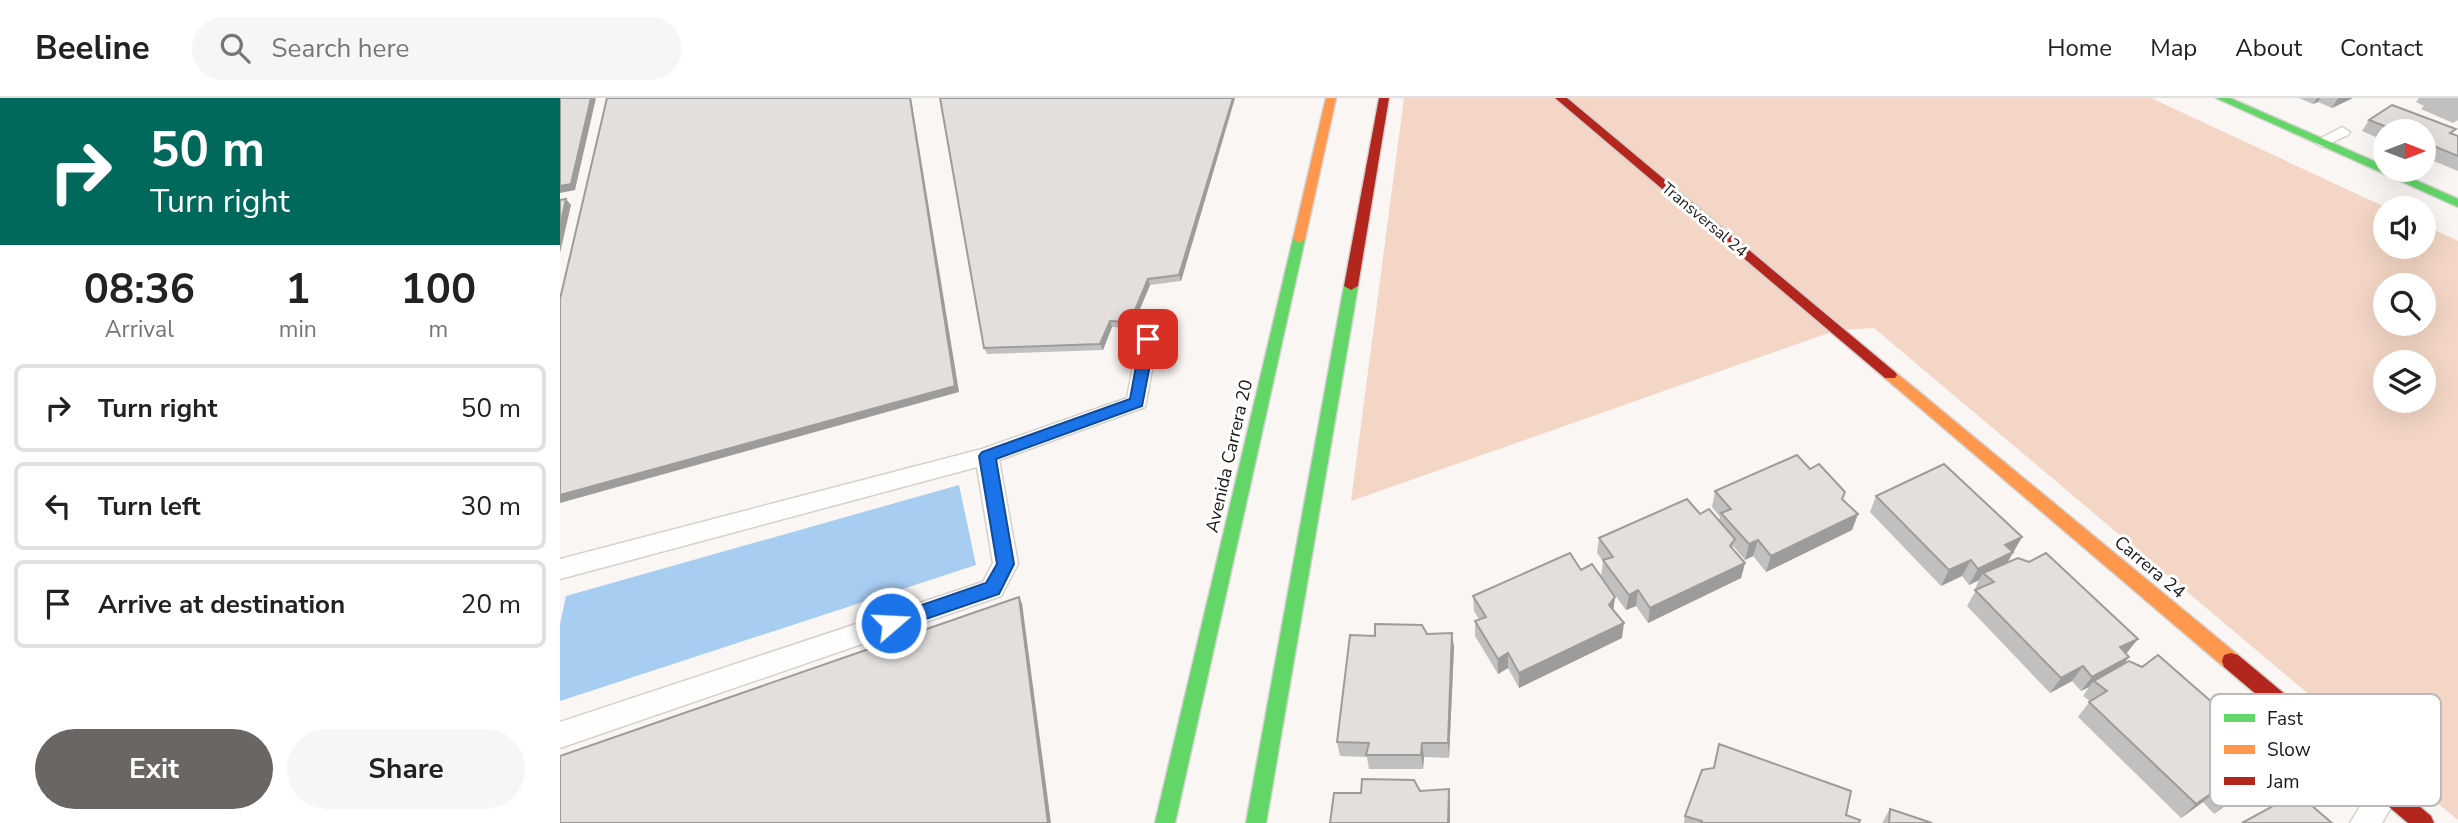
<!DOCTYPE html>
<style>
:root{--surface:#fff;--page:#f6f6f6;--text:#222;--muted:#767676;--line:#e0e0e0;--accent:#696664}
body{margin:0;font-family:"Nunito Sans",sans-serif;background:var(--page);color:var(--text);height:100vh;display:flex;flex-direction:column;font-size:26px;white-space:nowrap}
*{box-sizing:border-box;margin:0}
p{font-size:23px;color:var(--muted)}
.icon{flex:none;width:38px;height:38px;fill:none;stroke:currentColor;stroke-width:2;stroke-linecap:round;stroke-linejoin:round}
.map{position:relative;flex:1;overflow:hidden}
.drawer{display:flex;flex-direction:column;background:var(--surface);width:560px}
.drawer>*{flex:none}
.top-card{background:#00695c;color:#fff;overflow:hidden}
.needle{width:46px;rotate:90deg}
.tools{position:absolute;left:1813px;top:21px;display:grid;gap:14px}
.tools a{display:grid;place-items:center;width:63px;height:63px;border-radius:50%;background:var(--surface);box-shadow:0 7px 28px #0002;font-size:35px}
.pin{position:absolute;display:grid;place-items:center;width:60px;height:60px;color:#fff;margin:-30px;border-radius:14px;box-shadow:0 4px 10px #0006}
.me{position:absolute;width:77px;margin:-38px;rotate:71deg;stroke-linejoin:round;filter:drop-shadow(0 0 5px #0008)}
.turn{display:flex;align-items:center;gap:24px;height:147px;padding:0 35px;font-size:32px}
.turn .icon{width:91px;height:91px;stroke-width:2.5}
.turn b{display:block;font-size:49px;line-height:60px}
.eta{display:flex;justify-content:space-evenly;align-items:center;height:119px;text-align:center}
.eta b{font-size:42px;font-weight:700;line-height:49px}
.action{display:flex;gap:14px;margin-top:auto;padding:14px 35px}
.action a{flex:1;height:80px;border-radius:42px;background:var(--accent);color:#fff;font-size:28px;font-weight:700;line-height:80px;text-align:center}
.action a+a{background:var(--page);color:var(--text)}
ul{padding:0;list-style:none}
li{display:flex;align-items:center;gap:21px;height:88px;margin:0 14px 10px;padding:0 21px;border:4px solid var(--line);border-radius:10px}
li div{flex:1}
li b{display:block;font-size:26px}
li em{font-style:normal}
header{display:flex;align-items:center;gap:42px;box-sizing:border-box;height:98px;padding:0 35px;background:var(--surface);border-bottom:2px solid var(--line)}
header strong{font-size:33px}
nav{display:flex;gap:38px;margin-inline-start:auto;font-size:24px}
.search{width:490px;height:63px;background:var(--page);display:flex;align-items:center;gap:18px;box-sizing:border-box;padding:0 24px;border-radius:38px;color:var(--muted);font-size:26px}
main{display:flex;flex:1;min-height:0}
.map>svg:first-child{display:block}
</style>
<header>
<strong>Beeline</strong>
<div class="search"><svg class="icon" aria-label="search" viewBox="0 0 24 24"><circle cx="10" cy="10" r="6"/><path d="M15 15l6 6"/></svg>Search here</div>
<nav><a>Home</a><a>Map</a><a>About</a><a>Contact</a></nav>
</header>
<main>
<section class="drawer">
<div class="top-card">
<div class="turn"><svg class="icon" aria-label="right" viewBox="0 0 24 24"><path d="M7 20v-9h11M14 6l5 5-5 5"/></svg><div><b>50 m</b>Turn right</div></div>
</div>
<div class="eta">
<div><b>08:36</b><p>Arrival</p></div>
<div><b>1</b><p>min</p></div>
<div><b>100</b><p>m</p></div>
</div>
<ul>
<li><svg class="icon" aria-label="right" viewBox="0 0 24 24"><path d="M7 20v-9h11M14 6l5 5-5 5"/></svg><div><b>Turn right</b></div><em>50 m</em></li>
<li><svg class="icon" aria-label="left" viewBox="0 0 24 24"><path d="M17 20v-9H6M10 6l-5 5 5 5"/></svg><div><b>Turn left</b></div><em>30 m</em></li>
<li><svg class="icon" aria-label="arrive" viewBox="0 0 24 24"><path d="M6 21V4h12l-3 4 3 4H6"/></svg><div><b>Arrive at destination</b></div><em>20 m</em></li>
</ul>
<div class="action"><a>Exit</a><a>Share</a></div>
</section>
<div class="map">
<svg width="1898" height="725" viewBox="0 0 1898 725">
<rect width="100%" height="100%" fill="#f9f6f3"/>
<path fill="#f3d6c5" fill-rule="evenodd" d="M844 0H1591L1827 110H1825V149H1864V127L1898 143V722L1314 230 1277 232 791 403ZM1825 187H1864V226H1825ZM1825 264H1864V303H1825Z"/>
<polygon fill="#a7cdf1" points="399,387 416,467 0,603 0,526 6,498"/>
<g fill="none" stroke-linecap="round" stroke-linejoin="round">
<g stroke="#d4d1cf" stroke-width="3">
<g id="lane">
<polygon points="1782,29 1790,34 1788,37 1762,49 1754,44"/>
<polygon points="588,234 595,236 598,241 585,309 439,362 458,466 441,498 0,650 0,624 423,484 433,465 417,369 0,481 0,461 422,351 567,300 578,241 581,236"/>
<polygon points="1826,678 1836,682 1841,692 1822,725 1790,725 1816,682"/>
</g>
</g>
<g stroke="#d4d1cf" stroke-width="3">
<g id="fast">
<polygon points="1656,0 1670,0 1825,68 1825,72 1833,72 1898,101 1898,109"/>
<polygon points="739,137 745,141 615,725 595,725 733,141"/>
<polygon points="791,184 798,188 706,725 686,725 784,188"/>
</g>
</g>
<g stroke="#d4d1cf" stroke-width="3">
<g id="slow">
<polygon points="766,0 776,0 745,141 739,145 733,141"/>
<polygon points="1330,272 1335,274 1678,557 1680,563 1678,569 1671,571 1664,569 1325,280 1323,277 1325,274"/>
</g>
</g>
<g stroke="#d4d1cf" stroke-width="3">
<g id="jam">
<polygon points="819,0 829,0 798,188 791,192 784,188"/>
<polygon points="995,0 1007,0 1335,274 1337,277 1335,280 1325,280"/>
<polygon points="1671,555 1678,557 1871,718 1874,725 1848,725 1664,569 1662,563 1664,557"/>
</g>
</g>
<use href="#lane" fill="#fefefd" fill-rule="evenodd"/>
<use href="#fast" fill="#63d668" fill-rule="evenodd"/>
<use href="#slow" fill="#ff974d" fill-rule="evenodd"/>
<use href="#jam" fill="#b3261e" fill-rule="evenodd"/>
</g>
<g fill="#c2c0be">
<polygon points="675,0 621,183 590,187 572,230 552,229 543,252 427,256 424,250"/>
<polygon points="1739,0 1793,0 1772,10 1758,4 1753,6"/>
<polygon points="1859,0 1898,0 1898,22 1893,25 1861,11 1864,8 1856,4"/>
<polygon points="1809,22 1893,36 1898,38 1898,73 1864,59 1864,33 1825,33 1825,43 1802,33"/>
<polygon points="1250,371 1298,416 1292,432 1206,474 1193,458 1185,462 1173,448 1172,450 1185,465 1181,480 1088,525 1076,508 1066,512 1041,478 1043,463 1037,455 1039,440 1159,422 1160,419 1152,409 1155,393"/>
<polygon points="1316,398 1462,439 1448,464 1566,556 1564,566 1710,655 1696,668 1705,677 1689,690 1654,716 1643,704 1621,720 1518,619 1530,603 1523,598 1529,589 1521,593 1512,583 1490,595 1407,508 1416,492 1415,491 1419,482 1409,487 1402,478 1381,488 1310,414"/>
<polygon points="1021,472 1055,499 1053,512 1062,540 959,590 948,570 938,576 915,538 915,523 919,521 914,513 913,498"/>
<polygon points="892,535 894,550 889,660 864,659 863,671 809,671 807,659 780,658 777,644 815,538"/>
<polygon points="1159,646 1286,717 1299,725 1124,725 1125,718 1153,670"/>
<polygon points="1330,711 1372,725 1322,725"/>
</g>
<g fill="#9e9c9b">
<polygon points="31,0 36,0 15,92 0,95 0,88"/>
<polygon points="350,0 351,0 399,294 0,405 0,397"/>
<polygon points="673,0 675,0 621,183 619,177"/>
<polygon points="1757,0 1760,0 1758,4 1753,6"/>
<polygon points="1778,0 1793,0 1772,10"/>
<polygon points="6,101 11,107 0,155 0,128"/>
<polygon points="588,181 590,187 572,230 570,224"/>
<polygon points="550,223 552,229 543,252 540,246"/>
<polygon points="1298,416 1292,432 1206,474 1211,458"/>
<polygon points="1462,439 1444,470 1423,475 1419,482 1409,487 1418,471 1445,447"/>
<polygon points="1198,442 1193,458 1185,462 1189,446"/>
<polygon points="1411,462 1402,478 1381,488 1389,472"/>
<polygon points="1185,465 1181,480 1088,525 1090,510"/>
<polygon points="1078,492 1076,508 1066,512 1069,497"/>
<polygon points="459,499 462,505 491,725 488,725"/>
<polygon points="1055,499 1053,514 1049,507"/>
<polygon points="1064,525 1062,540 959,590 959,575"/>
<polygon points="892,535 894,550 889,660 888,645"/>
<polygon points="1578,541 1566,556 1560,549"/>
<polygon points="948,555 948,570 938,576 938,561"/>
<polygon points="1569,559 1558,574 1534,583 1529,589 1521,593 1532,579"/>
<polygon points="1523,568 1512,583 1490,595 1501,580"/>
<polygon points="862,645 864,659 863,671 861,657"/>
<polygon points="1710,655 1695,669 1693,667"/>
<polygon points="1705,677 1689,690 1654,716 1669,703"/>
<polygon points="889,691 890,705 890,725 888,725"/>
<polygon points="1658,691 1643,704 1621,720 1636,706"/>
</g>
<g fill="#e2dfdd" stroke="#9e9c9b" stroke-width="2">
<polygon points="0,0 31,0 11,86 0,88"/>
<polygon points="47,0 350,0 395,288 0,397 0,201"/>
<polygon points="380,0 673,0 619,177 588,181 570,224 550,223 540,246 424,250"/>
<polygon points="1832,7 1896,31 1890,35 1898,38 1898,58 1864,44 1864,33 1837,33 1809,22"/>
<polygon points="6,101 0,128 0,102"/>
<polygon points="1237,357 1250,371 1259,366 1285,394 1282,401 1298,416 1211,458 1198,442 1189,446 1161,415 1171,411 1155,393"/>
<polygon points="1384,366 1462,439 1445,447 1453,454 1418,471 1411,462 1389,472 1316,398"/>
<polygon points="1127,401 1140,416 1149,411 1175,441 1170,448 1185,465 1090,510 1078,492 1069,497 1043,462 1053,459 1039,440"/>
<polygon points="1010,455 1021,472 1032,466 1055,499 1049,507 1064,525 959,575 948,555 938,561 915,523 926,519 913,498"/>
<polygon points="1486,455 1578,541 1560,549 1569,559 1532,579 1523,568 1501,580 1415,492 1434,484 1423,475 1458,460 1469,464"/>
<polygon points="459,499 488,725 0,725 0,658"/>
<polygon points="815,526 862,527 867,536 892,535 888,645 862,645 861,657 806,657 809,645 777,644 790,537 815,538"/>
<polygon points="1598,557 1710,655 1693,667 1705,677 1669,703 1658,691 1636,706 1529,604 1547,593 1534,583 1569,563 1582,569"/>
<polygon points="1159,646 1291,693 1286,717 1300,722 1299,725 1141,725 1142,723 1125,718 1142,672 1154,670"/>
<polygon points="802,681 854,682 860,693 889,691 888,725 770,725 774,695 801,695"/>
<polygon points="1737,695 1772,725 1682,725"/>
<polygon points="1330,711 1372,725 1329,725"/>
</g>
<polygon fill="#1a73e8" stroke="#114b97" stroke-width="2" points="588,236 595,241 582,308 436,361 454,466 439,496 331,533 324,530 321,525 324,520 426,485 437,466 419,358 422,354 570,301 581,241"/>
<g text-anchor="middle" stroke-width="6" stroke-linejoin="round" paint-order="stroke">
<g font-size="16" fill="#1b1817" stroke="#fff">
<text transform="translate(1145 121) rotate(40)" y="6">Transversal 24</text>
</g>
<g font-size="18" fill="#1b1817" stroke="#fff">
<text transform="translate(669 358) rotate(-77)" y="6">Avenida Carrera 20</text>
<text transform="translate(1590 469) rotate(40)" y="6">Carrera 24</text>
</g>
</g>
<rect x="1650" y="596" width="231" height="112" rx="10" fill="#fff" stroke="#bbbab9" stroke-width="2"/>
<rect x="1664" y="616" width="31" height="8" fill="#63d668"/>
<rect x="1664" y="647" width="31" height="9" fill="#ff974d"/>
<rect x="1664" y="679" width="31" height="8" fill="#b3261e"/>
<g font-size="19" fill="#1b1817">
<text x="1707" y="627">Fast</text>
<text x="1707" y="658">Slow</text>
<text x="1707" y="690">Jam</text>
</g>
</svg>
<div class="tools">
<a><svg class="needle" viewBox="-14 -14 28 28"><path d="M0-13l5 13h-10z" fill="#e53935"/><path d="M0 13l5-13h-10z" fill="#767676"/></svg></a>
<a><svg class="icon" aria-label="sound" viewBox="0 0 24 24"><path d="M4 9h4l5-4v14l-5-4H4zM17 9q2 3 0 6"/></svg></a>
<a><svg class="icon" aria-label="search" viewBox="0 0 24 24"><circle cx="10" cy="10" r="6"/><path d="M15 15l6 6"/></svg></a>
<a><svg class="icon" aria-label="layers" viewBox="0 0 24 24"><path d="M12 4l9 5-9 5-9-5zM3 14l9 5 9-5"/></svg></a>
</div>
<div class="pin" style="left:588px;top:241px;background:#d93025"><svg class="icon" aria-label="arrive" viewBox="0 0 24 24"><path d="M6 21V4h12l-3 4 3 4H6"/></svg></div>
<svg class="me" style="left:331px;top:525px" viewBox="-20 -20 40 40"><circle r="17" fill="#1a73e8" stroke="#fff" stroke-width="3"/><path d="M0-11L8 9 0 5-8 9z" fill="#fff"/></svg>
</div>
</main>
